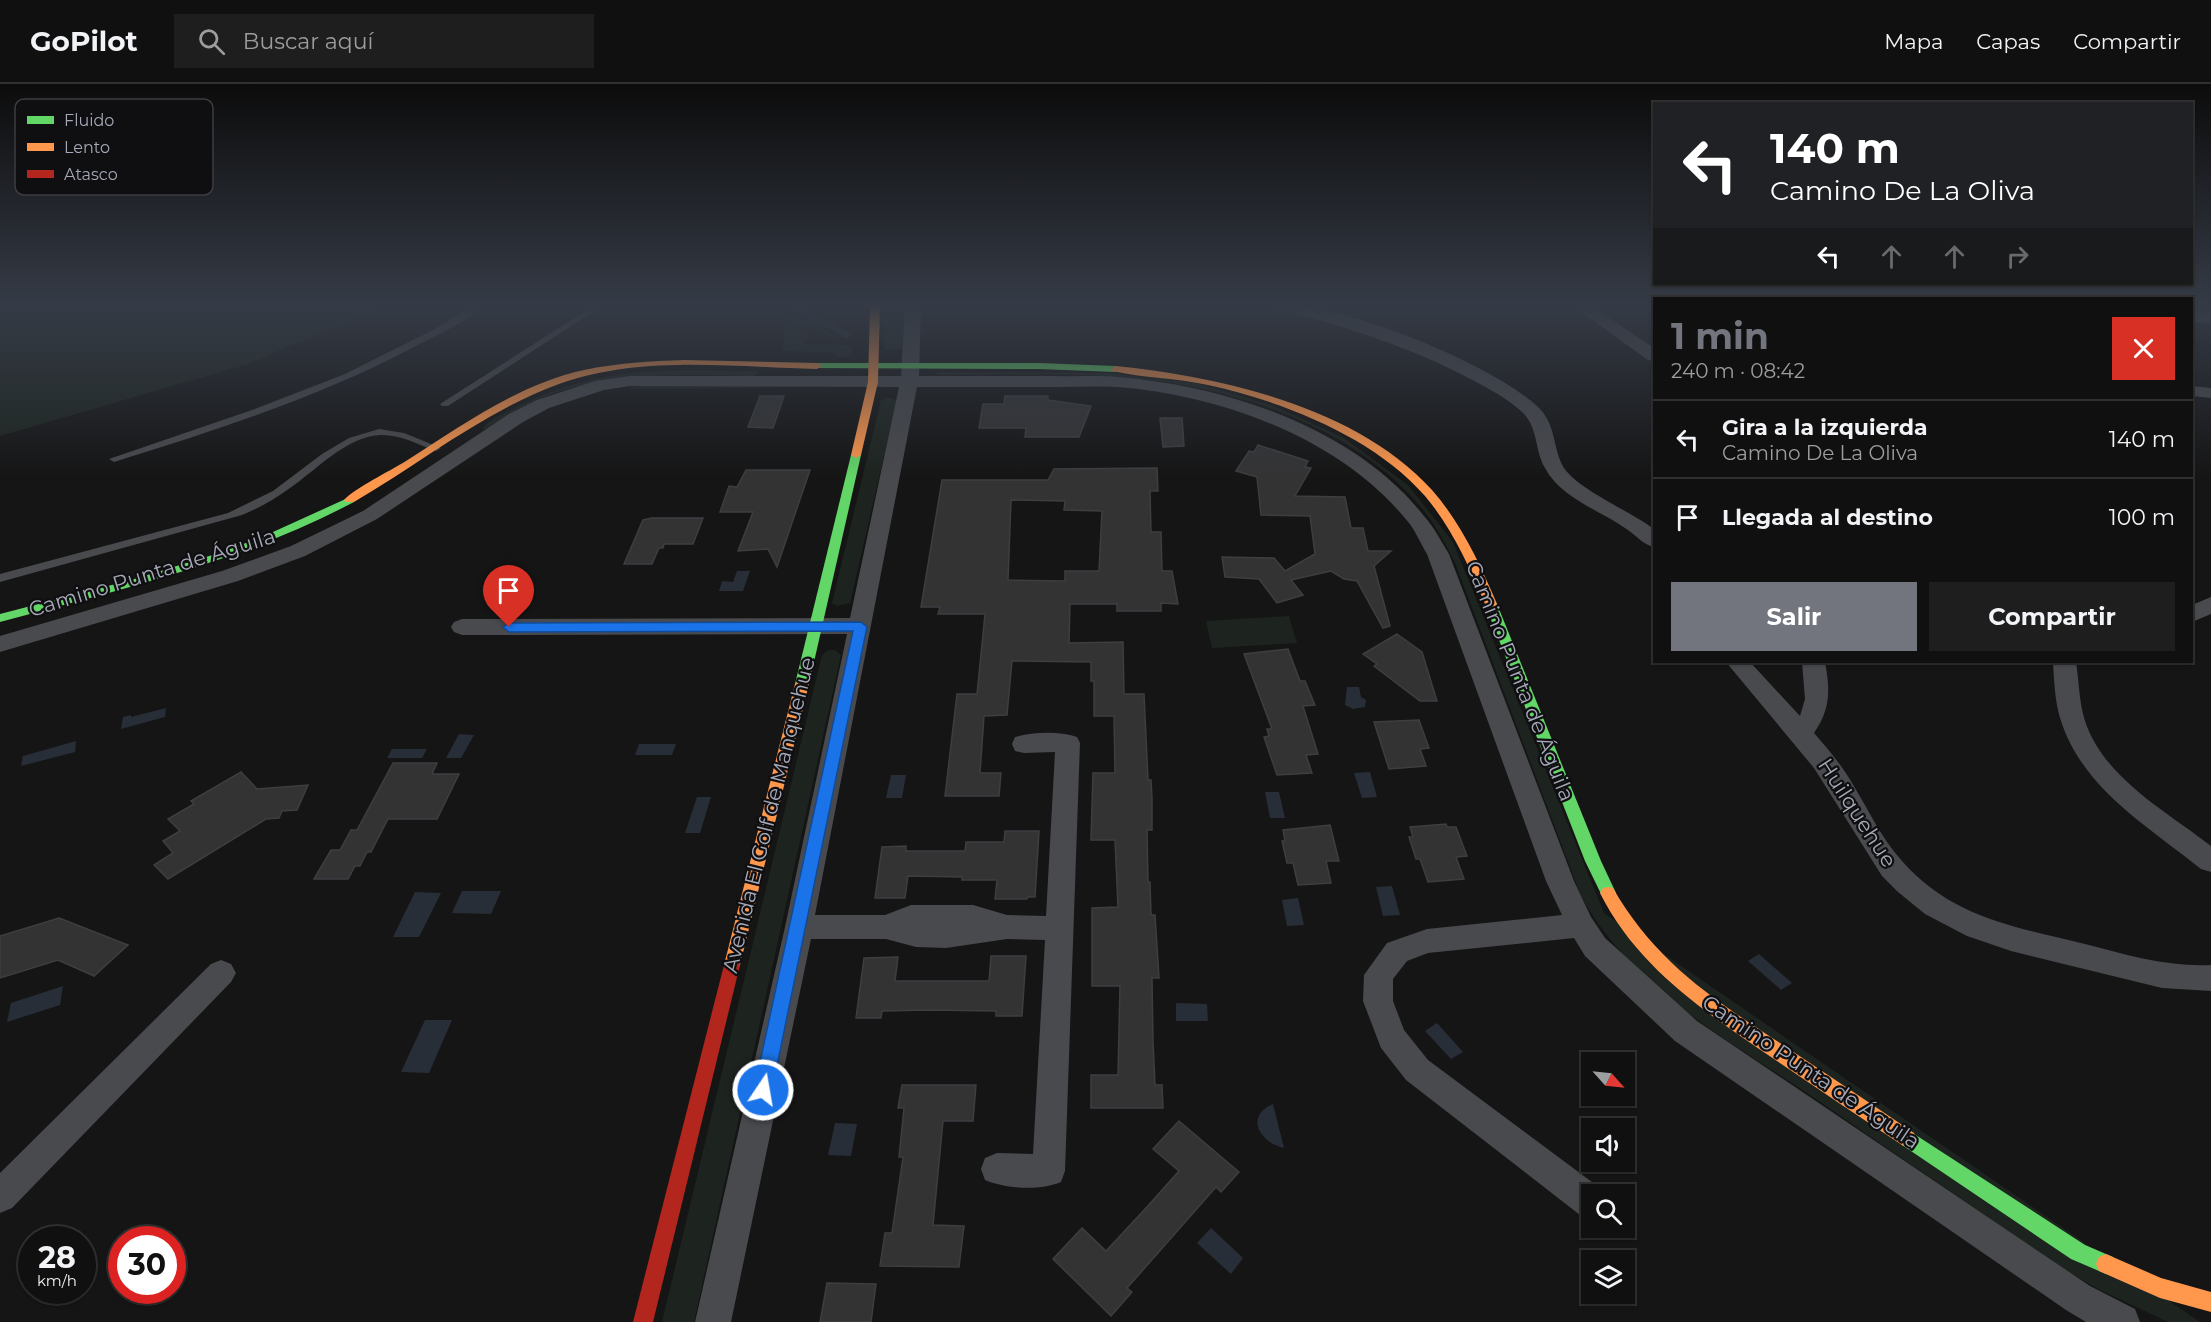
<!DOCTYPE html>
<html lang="es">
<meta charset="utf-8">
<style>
:root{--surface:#101010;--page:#1e1e1e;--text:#f1f3f6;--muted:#9c9d9f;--line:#303030;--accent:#73757e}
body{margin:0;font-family:Montserrat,sans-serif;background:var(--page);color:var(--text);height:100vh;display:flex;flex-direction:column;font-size:22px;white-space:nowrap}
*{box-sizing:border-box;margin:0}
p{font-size:20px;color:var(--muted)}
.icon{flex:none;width:33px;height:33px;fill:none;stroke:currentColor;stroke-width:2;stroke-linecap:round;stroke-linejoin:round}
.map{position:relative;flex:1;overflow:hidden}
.sheet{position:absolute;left:1653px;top:213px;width:540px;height:366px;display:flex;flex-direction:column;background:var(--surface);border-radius:0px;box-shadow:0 2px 4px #0004,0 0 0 2px var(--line)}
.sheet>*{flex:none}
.top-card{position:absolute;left:1653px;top:18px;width:540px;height:183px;border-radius:0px;box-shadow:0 2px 4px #0004,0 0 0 2px var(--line);background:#202124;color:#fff;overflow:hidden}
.needle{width:39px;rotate:117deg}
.fabs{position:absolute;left:1581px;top:968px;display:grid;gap:12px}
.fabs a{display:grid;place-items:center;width:54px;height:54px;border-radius:0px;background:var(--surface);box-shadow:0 2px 4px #0004,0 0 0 2px var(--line);font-size:30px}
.speed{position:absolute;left:18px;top:1142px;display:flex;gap:12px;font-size:30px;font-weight:700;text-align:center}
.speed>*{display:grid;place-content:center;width:78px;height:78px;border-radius:50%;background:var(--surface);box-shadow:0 2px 4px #0004,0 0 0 2px var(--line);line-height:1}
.speed small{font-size:15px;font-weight:400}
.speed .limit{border:9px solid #d22;background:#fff;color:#111}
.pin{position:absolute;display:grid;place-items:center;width:51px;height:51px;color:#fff;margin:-62px -26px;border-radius:50% 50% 50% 0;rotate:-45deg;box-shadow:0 0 6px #0007}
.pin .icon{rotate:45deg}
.me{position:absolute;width:66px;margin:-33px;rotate:12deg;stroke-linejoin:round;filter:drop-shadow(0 0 4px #0008)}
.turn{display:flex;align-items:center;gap:21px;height:126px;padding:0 18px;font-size:27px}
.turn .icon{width:78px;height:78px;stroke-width:2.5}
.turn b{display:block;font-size:42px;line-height:51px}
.lanes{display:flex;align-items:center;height:57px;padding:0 18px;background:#0003;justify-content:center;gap:30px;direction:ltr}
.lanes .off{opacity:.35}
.round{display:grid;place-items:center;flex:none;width:63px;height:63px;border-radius:0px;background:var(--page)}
.head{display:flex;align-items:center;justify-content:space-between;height:102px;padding:0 18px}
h1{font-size:36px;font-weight:700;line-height:45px;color:var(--accent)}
.button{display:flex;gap:12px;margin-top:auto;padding:12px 18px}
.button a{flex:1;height:69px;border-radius:0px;background:var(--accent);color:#fff;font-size:24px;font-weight:700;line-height:69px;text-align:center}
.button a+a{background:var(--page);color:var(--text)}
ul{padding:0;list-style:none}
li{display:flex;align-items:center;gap:18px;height:78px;padding:0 18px;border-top:2px solid var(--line)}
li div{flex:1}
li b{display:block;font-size:22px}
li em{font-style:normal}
header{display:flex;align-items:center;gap:36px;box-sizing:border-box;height:84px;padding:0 30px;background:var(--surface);border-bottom:2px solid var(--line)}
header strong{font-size:28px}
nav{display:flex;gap:33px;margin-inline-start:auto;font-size:21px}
.search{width:420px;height:54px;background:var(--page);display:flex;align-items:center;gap:15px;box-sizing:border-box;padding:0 21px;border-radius:0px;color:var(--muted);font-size:22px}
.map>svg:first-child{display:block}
</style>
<header>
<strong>GoPilot</strong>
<div class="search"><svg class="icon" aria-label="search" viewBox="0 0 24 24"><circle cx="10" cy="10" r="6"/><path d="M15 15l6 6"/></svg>Buscar aquí</div>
<nav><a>Mapa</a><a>Capas</a><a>Compartir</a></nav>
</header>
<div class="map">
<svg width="2211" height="1238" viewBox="0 0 2211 1238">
<rect width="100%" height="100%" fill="#151515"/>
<g fill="#1d241f">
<polygon points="0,222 387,222 245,281 0,352"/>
<polygon points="882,222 903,222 903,265 884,266"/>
<path d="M787 225 840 255C822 254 816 238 797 241L794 245 810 251 803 258 804 260 847 261 852 262V270L844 273H835V269L782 267Z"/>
<path d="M760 287 754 292C682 291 608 286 540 315 522 323 505 335 488 345H482C491 334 508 327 521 321 603 280 671 287 760 287Z"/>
<path d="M937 288 1106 289 1196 299 1274 322 1344 354 1408 401 1453 458 1604 829 2200 1238H2168L2098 1205 2064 1185C1981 1128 1898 1072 1816 1015 1730 957 1633 906 1581 812L1455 479C1447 463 1439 447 1428 432 1360 344 1239 304 1132 294 1067 288 1001 291 937 291Z"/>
<polygon points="642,302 843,303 631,305 631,303"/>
<polygon points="887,313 897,316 850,519 837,522 832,519 881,316"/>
<polygon points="1289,532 1297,559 1212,564 1206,537"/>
<polygon points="828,566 835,566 841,571 694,1238 662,1238 822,571"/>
</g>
<g fill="#282e37">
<polygon points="737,487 750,487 743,507 719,507 722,497 733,498"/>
<polygon points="1347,603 1359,603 1361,613 1366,616 1365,623 1353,625 1345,621"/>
<polygon points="166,624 165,633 121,645 123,633 131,631 131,633"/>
<polygon points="459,650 474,651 461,674 446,674"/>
<polygon points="76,657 75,668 21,682 23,672"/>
<polygon points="639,660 676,660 672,671 635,671"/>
<polygon points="392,665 427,665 422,674 387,674"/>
<polygon points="1370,688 1377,713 1362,714 1354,689"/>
<polygon points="891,691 906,691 902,714 886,714"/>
<polygon points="1265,708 1279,708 1285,734 1270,734"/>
<polygon points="697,713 711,713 700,749 685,749"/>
<polygon points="1392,802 1400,831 1383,832 1376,803"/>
<polygon points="462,807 501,807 491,830 452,829"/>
<polygon points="415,808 441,809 419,853 393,853"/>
<polygon points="1298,814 1304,841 1287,842 1282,816"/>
<polygon points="1759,870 1792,899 1781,906 1748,877"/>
<polygon points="63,902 60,921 7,938 11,919"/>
<polygon points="1176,919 1207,920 1208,937 1176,937"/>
<polygon points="425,936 452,936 429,989 401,988"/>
<polygon points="1437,939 1463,968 1451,975 1425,947"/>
<path d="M1273 1020 1284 1064C1260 1059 1244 1032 1273 1020Z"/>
<polygon points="835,1039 857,1040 851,1072 828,1071"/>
<polygon points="1211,1144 1243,1174 1231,1190 1197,1159"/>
</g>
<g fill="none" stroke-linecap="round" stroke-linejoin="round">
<polyline stroke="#282e37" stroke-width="6" points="791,222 847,251"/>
</g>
<g fill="#333334" stroke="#3d3e41" stroke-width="1.5" fill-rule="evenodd">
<polygon points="760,312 784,312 773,344 748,343"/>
<polygon points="1005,312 1048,312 1048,316 1091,322 1079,353 1025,353 1026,344 979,344 983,320 1004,320"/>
<polygon points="1160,334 1182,334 1184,362 1163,363"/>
<polygon points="1258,361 1308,377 1305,383 1311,384 1295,412 1345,413 1351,444 1363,444 1368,467 1391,467 1374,482 1390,542 1383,544 1357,497 1344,495 1331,487 1291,496 1303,511 1277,519 1259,495 1225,493 1222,473 1274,474 1285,487 1315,470 1310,432 1261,431 1257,393 1236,387 1249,367 1254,368"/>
<path d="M1157 384 1158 407H1150L1151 448H1161L1162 487H1172L1178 520 1161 519V527H1117V520H1070L1069 559 1123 558 1124 610H1144L1148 696H1151L1152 714V746H1147L1148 798H1150L1151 831H1155L1159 894H1152L1153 957 1155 1001H1162L1163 1024H1091V991H1118L1120 902H1092V824L1118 823 1115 756H1091L1093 689H1115L1114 632H1094V597H1091V578L1012 577 1007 631 984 632 980 689H1001L999 712H945L957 610H977L985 530H938L940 523H921L942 396H1048L1054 385ZM1011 416 1065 417 1064 426 1102 427 1099 487H1065V497L1008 496Z"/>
<polygon points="746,386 810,386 777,483 768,465 738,467 753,428 720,428 729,402 737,403"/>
<polygon points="652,434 703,434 693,460 664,460 663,464 659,464 652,480 624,480 643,436"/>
<polygon points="1397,550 1422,568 1437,617 1420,617 1374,582 1377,580 1363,570"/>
<polygon points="1288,565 1300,597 1305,597 1315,621 1303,622 1318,670 1306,671 1312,689 1277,691 1264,653 1269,652 1267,645 1272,645 1244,570"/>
<polygon points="1419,636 1429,664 1420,665 1426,682 1389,685 1374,638"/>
<polygon points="393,679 437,679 432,690 459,690 437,735 388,735 371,768 367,768 360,782 355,782 348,795 314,795 331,766 340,766 351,746 357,746"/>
<polygon points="241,688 257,705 308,701 297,726 282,727 279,734 266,735 168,795 154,781 173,769 163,757 180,747 168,735 194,720 191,717"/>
<polygon points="1446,740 1447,743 1456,743 1467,772 1456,773 1464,795 1428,798 1420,775 1416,775 1409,753 1413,753 1410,743"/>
<polygon points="1330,741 1339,777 1326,777 1331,799 1298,801 1293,779 1287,779 1282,757 1285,757 1283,746"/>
<polygon points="1005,747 1039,747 1035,813 1028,813 1027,815 995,815 997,796 962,796 962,793 908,792 905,814 875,814 882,763 906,762 906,767 965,767 966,758 1004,758"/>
<polygon points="59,834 128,861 94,892 58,876 0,894 0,852"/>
<polygon points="991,872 1026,872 1022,932 996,932 996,927 929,926 882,927 881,934 856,934 864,874 898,873 895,897 989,897"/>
<polygon points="902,1001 976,1001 973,1037 943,1037 933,1141 964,1142 959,1183 880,1182 885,1149 892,1149 903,1073 899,1073 904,1024 898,1024"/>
<polygon points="1179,1037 1239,1088 1221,1108 1216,1103 1127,1204 1132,1208 1111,1232 1053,1175 1082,1144 1106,1167 1146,1124 1179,1087 1153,1065"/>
<polygon points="827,1199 876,1200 871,1238 820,1238"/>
</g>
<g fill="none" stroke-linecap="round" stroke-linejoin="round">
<g fill="#494a4e" fill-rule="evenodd">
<path d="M474 222H483C465 239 438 250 416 262 322 312 219 345 117 377L114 378 109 375 252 326 345 290 433 246Z"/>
<polygon points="593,222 602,222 448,322 442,322 440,320"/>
<path d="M379 345 404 349 441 364 436 367 433 366C416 359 398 350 380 351 346 353 316 386 290 404 275 415 259 424 242 431L0 498V490L228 429 273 407 322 370 349 354Z"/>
</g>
<g fill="#494a4e" fill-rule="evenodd">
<path d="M905 222H921L919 292C964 292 1010 292 1055 292 1076 293 1098 291 1118 293 1227 302 1355 344 1424 432 1434 443 1441 457 1449 470L1574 797 1591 833 1605 854 1697 937 2090 1202 2135 1225 2140 1238H2086L2066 1226 1675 957 1585 872 1574 854 1428 869 1407 877 1393 895V917L1404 946 1428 976 1604 1107 1605 1110H1592V1136L1580 1131 1406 996 1381 964 1363 917 1364 891 1387 859 1427 845 1562 831 1546 797 1427 470C1421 460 1416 448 1409 439 1342 355 1222 311 1118 303 1097 302 1075 303 1054 303 1008 303 963 303 917 303L815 831H885L911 821H973L1007 831 1046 832 1055 668 1024 669 1015 667 1012 660 1015 653C1033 648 1059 647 1077 653L1080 659 1065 1087 1061 1098C1040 1107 1006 1105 985 1096L981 1085 985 1074 997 1069 1033 1070 1045 856 1007 855 946 864 916 863 886 855H811L731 1238H695L785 843 847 550 462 551 454 548 451 543 454 538 462 535 850 534 899 303 630 302 604 306 549 324 523 338 377 435 305 472 238 497 0 568V552L222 487 291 462 363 427 509 330 537 316 595 297 630 292H901Z"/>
<path d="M1276 222C1338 216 1491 280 1537 322 1557 340 1552 364 1564 384 1578 405 1629 427 1651 443L1654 446V463C1643 461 1635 450 1625 444 1599 426 1561 414 1545 384 1534 365 1539 343 1521 327 1503 311 1480 300 1459 289 1401 260 1341 241 1278 225Z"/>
<polygon points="1573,222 1591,222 1654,264 1654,277 1648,276"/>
<polygon points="2192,228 2211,229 2211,239 2192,238"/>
<polygon points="2192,302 2211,304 2211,314 2192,312"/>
<polygon points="2211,513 2211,530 2192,538 2192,521"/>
<path d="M1726 578H1750L1800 632 1805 615 1802 578H1825C1830 605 1831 625 1814 649 1829 666 1844 684 1855 704 1870 729 1882 755 1902 777 1952 834 2016 843 2085 860 2127 871 2167 883 2211 881V907L2162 904 2011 867 1967 852 1925 830 1898 808 1882 792 1814 684Z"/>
<path d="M2053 578H2076C2079 597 2079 618 2085 637 2104 694 2166 727 2211 762V788L2201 785C2149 743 2083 705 2061 637 2055 619 2054 597 2053 578Z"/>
<polygon points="221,876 231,880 236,889 231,898 12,1124 0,1129 0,1089 211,880"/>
</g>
<g fill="#63d668" fill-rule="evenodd">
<polygon points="817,279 1039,279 1116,282 1121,285 1116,288 1039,285 813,284 812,282"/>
<polygon points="856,368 861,371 809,600 802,605 795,600 851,371"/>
<path d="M350 413 354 414V418C240 478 123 505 0 538V530L131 496 219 469 262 453Z"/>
<polygon points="1491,516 1497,520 1601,777 1616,809 1613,814 1608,815 1603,814 1585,777 1485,520"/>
<polygon points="1908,1046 2085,1161 2113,1173 2116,1180 2113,1187 2106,1190 2071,1175 1902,1061 1899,1055 1902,1049"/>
</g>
<g fill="#ff974d" fill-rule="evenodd">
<polygon points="870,222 880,222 878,298 861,371 856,374 851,371 868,298"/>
<path d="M684 276 817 279 822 282 817 285C733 283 640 271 559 300 485 327 421 379 354 418H346L344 416C355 404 390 387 406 377 461 342 519 300 584 286 617 279 651 277 684 276Z"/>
<path d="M1116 282C1222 293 1357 323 1432 406 1461 439 1480 480 1497 520L1495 523H1487L1485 520C1469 482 1452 444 1425 412 1374 353 1282 317 1208 301 1176 294 1144 294 1112 287L1111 285Z"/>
<polygon points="802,595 809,600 740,881 738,886 732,888 726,886 724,881 795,600"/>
<path d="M1608 803 1613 804C1657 881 1718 918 1789 965 1831 993 1873 1021 1914 1049L1917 1055 1914 1061 1908 1064 1902 1061C1860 1033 1818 1005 1777 977 1708 930 1638 885 1600 809L1603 804Z"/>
<polygon points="2106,1170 2161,1194 2211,1208 2211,1228 2160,1214 2099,1187 2096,1180 2099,1173"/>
</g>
<polygon fill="#b3261e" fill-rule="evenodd" points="732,874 738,876 740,881 653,1238 633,1238 724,881 726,876"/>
</g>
<linearGradient id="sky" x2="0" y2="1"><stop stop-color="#0c0c0c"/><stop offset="0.56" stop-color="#353b46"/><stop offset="1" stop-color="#353b46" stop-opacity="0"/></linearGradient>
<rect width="2211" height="395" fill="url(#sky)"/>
<polygon fill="#1a73e8" stroke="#114b97" stroke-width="1.5" points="861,538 867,543 772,1006 770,1012 763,1014 757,1012 754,1006 853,547 509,548 503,543 509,539"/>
<g text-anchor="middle" stroke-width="4.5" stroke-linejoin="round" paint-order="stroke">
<g font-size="21" fill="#a5a8b7" stroke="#0f0f11">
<text transform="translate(152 489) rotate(-17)" y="7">Camino Punta de Águila</text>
<text transform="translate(1520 597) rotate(68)" y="7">Camino Punta de Águila</text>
<text transform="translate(1857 729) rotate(57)" y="7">Huilquehue</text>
<text transform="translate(769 731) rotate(-76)" y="7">Avenida El Golf de Manquehue</text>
<text transform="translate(1811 988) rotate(34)" y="7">Camino Punta de Águila</text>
</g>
</g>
<rect x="15" y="15" width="198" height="96" rx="9" fill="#0f0f11" stroke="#3c3d43" stroke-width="1.5"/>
<rect x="27" y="32" width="27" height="8" fill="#63d668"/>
<rect x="27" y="59" width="27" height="8" fill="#ff974d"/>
<rect x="27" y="86" width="27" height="8" fill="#b3261e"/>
<g font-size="16" fill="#a5a8b7">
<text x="64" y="42">Fluido</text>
<text x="64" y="69">Lento</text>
<text x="64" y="96">Atasco</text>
</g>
</svg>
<div class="fabs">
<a><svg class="needle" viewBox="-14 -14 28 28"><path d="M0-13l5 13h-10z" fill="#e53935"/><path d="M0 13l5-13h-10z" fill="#9c9d9f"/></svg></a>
<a><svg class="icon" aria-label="sound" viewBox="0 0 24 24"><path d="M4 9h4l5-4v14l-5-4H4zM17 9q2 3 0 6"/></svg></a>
<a><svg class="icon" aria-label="search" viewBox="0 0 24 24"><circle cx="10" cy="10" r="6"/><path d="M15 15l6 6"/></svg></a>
<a><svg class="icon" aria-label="layers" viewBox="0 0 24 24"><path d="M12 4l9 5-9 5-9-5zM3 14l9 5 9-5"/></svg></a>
</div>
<div class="speed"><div>28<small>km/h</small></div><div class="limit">30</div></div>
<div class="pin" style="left:509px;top:543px;background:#d93025"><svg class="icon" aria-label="arrive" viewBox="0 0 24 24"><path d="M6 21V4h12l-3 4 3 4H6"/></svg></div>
<svg class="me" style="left:763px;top:1006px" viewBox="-20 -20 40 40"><circle r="17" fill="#1a73e8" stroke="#fff" stroke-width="3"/><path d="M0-11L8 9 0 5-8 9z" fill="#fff"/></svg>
<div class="top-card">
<div class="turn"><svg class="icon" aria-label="left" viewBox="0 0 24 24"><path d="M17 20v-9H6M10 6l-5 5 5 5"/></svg><div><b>140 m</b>Camino De La Oliva</div></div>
<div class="lanes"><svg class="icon" aria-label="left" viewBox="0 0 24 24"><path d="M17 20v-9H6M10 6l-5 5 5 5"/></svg><svg class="icon off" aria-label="ahead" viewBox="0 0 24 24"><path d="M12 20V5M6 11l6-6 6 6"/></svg><svg class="icon off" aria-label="ahead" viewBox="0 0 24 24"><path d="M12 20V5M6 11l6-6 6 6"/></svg><svg class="icon off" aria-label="right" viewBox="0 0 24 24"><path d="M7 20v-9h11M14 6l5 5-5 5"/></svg></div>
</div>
<section class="sheet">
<div class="head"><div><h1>1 min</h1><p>240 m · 08:42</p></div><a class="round" style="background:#d93025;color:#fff"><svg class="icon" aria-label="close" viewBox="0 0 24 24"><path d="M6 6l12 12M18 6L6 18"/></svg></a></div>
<ul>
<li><svg class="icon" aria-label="left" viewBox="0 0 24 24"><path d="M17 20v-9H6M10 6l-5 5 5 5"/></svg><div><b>Gira a la izquierda</b><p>Camino De La Oliva</p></div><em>140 m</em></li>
<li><svg class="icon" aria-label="arrive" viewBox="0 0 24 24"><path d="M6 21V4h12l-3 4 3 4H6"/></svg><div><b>Llegada al destino</b></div><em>100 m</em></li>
</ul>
<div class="button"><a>Salir</a><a>Compartir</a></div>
</section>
</div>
